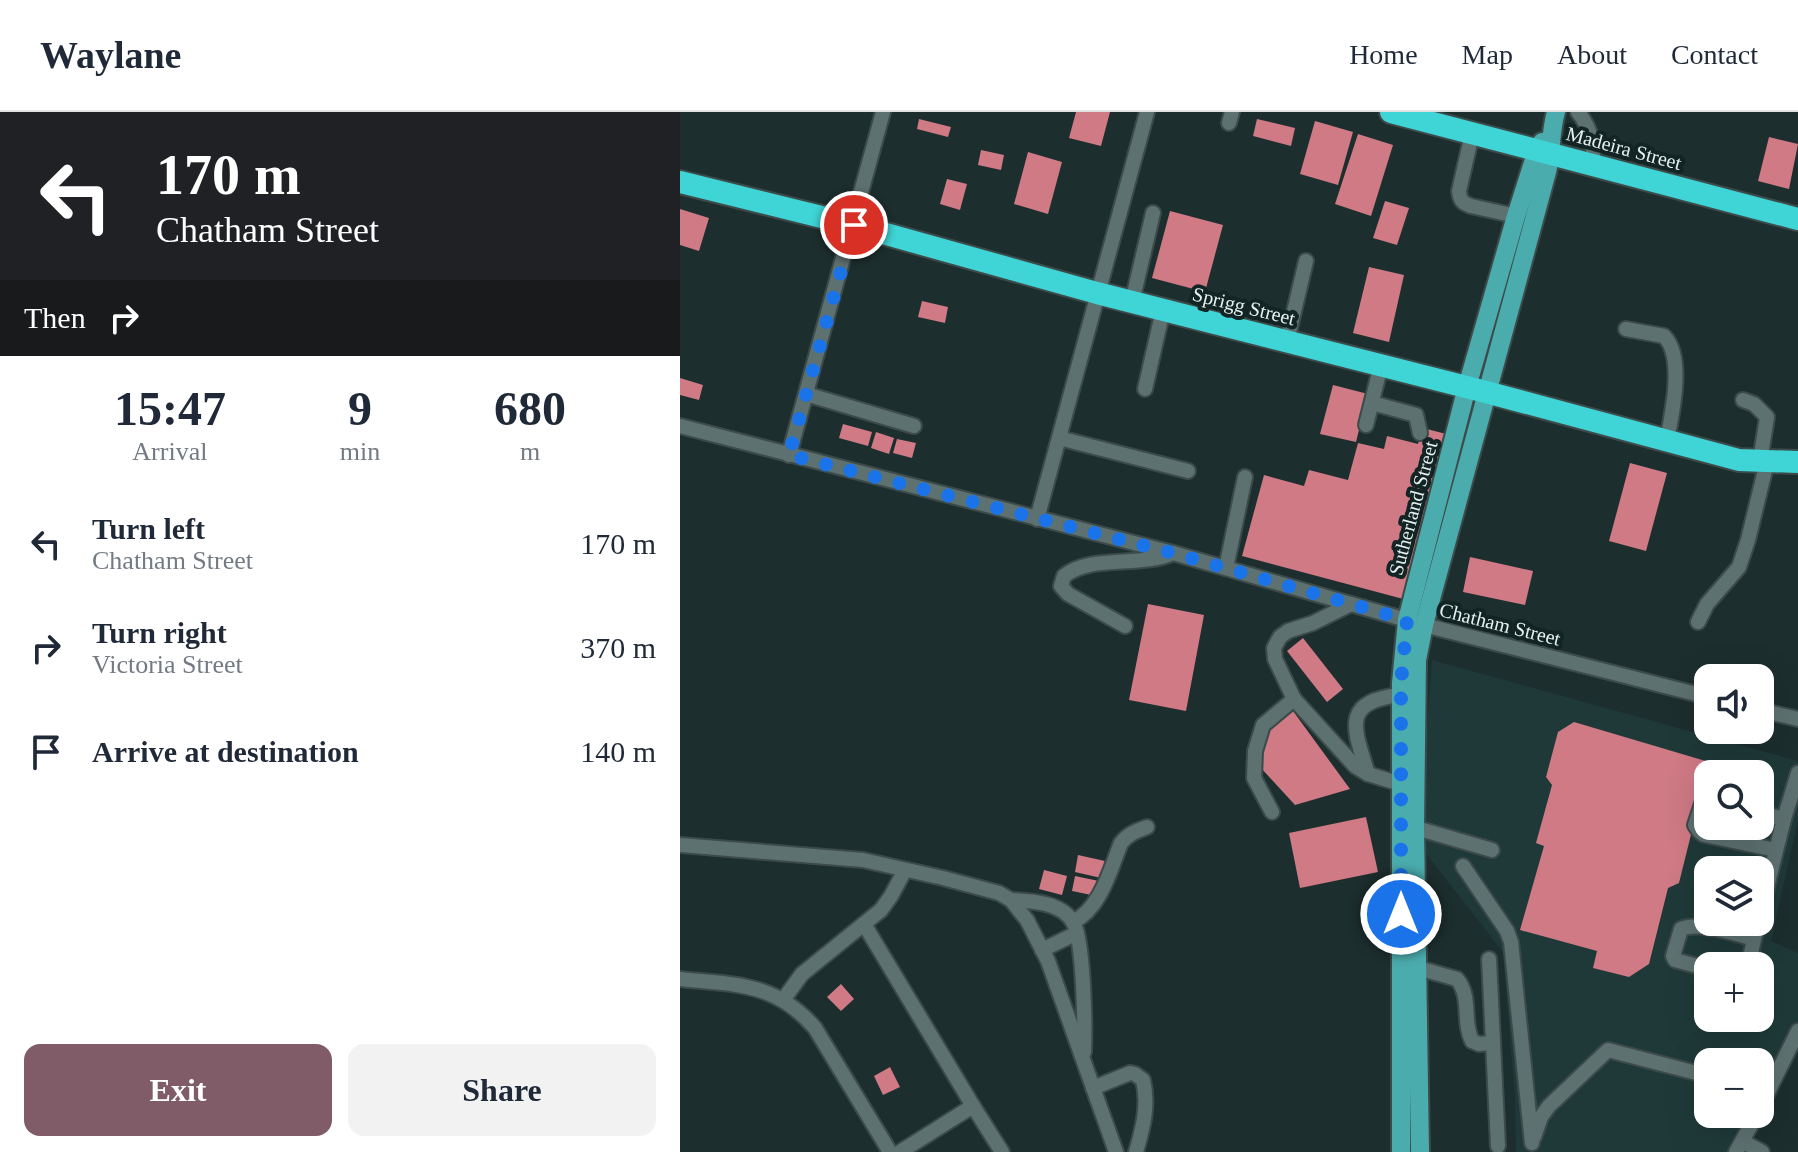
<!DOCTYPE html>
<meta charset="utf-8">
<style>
:root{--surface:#fff;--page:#f2f2f3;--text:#1f2937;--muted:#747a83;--line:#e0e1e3;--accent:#7f5c68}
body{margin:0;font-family:Georgia,serif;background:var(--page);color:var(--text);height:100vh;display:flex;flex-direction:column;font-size:30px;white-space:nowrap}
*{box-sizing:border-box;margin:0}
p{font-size:26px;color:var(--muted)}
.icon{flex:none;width:44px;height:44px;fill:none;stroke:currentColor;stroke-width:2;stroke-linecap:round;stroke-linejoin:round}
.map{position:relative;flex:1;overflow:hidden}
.panel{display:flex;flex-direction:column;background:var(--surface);width:680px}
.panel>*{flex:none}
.banner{background:#202124;color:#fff;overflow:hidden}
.tools{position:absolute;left:1014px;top:552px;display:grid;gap:16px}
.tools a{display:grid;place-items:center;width:80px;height:80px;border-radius:16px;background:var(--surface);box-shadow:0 8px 32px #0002;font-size:40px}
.pin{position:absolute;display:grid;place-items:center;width:68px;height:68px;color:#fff;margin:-34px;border:4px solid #fff;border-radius:50%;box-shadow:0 2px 8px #0007}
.me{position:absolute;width:88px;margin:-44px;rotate:0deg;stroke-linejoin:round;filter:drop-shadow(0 0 6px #0008)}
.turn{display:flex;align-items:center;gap:28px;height:168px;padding:0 24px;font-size:36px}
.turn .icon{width:104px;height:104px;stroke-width:2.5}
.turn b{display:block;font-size:56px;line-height:68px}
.then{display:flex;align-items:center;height:76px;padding:0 24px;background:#0003;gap:16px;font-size:30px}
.eta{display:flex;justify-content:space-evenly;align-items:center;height:136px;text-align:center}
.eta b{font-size:48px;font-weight:800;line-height:56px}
.button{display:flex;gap:16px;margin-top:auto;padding:16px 24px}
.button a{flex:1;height:92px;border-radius:16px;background:var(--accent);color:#fff;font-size:32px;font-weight:800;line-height:92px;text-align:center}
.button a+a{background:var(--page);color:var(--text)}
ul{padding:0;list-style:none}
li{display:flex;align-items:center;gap:24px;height:104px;padding:0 24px}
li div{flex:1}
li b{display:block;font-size:30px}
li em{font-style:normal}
header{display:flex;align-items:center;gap:48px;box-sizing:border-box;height:112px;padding:0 40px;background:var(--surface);border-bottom:2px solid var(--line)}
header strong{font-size:38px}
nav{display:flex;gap:44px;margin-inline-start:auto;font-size:28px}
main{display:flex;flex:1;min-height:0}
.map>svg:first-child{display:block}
</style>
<header>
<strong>Waylane</strong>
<nav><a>Home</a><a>Map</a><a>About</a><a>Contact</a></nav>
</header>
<main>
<section class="panel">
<div class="banner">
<div class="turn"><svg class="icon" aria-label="left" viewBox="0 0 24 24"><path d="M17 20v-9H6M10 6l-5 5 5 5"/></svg><div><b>170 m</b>Chatham Street</div></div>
<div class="then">Then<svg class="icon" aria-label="right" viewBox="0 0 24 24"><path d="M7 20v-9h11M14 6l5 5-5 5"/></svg></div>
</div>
<div class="eta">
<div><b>15:47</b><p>Arrival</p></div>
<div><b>9</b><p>min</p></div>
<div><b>680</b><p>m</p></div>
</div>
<ul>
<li><svg class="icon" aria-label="left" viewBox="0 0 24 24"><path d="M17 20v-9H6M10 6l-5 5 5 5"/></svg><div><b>Turn left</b><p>Chatham Street</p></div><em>170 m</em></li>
<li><svg class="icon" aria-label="right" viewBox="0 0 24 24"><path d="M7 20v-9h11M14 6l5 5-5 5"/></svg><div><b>Turn right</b><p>Victoria Street</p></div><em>370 m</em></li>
<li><svg class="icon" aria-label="arrive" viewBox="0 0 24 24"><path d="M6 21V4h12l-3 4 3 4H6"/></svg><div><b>Arrive at destination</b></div><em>140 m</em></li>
</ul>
<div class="button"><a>Exit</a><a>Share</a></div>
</section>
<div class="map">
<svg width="1118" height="1040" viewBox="0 0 1118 1040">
<rect width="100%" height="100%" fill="#1d2e2e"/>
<path fill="#1f3939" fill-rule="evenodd" d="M752 548 1118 649V708L1091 829 1118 841V913L1080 985V950H1028V1002H1071L1051 1040H836L835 986 823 840 741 735 742 688ZM1028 662H1080V714H1028ZM1028 758H1080V810H1028ZM1028 854H1080V906H1028Z"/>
<g fill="#cf7a85">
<polygon points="396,0 430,0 421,34 389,26"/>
<polygon points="239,7 271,15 268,25 237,17"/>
<polygon points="577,7 615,16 611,34 573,24"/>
<polygon points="635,9 673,20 658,73 620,62"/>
<polygon points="678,22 713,33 691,104 655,92"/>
<polygon points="1089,25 1118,32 1109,77 1078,69"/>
<polygon points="301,38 324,43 321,58 298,53"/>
<polygon points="348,40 382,50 368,102 334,92"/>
<polygon points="267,67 287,72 280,98 260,92"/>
<polygon points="705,89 729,96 717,133 693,126"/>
<polygon points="0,97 29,106 19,139 0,133"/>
<polygon points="490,99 543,113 525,180 472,166"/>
<polygon points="689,155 724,163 709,230 673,221"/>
<polygon points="242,189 268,195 265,211 238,205"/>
<polygon points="0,266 23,273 19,288 0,283"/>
<polygon points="653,273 688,282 676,330 640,322"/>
<polygon points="163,312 192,320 188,334 159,326"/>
<polygon points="743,316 770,323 727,488 562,444 584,363 624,374 629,358 668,368 678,331 704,337 707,324 738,332"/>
<polygon points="196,320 214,326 209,342 191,336"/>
<polygon points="217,327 236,331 232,346 213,341"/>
<polygon points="950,351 987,361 966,439 929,429"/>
<polygon points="790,445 853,459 845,493 783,480"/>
<polygon points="468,492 524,503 506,599 449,588"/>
<polygon points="623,526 663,577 647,590 607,539"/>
<polygon points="613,599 670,677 615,693 580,655 586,621"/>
<polygon points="894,610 1029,650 999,771 988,776 969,852 949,865 913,856 917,839 840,818 864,734 856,731 872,673 866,665 878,620"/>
<polygon points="686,705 698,760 620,776 609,721"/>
<polygon points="398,743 425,749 421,766 395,760"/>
<polygon points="364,758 387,764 382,783 359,777"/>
<polygon points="395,764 419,769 416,784 392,779"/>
<polygon points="161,872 174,887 161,899 147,885"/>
<polygon points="210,955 220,975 203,983 194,964"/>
</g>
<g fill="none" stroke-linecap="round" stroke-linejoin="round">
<g stroke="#3c4a4a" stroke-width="18">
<g id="minor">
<path d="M898 0C911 16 914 32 913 53"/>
<polyline points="549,11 552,0"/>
<path d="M792 22 779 79C780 88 782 91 791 94L836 104"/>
<polyline points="452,190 473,101"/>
<path d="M946 217 984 224C1005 245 992 302 987 328"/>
<polyline points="607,229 626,149"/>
<polyline points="465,277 483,198"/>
<polyline points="126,282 234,314"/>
<polyline points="1063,288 1074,292 1087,305 1080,349"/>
<polyline points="692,291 736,303 740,321"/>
<polyline points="686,313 701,253"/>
<polyline points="0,314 493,441 744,513 1028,585"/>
<polyline points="379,326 508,359"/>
<polyline points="109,343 203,0"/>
<polyline points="357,407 467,0"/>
<polyline points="546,456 565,365"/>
<polyline points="1018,510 1027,492 1059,455 1068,428 1087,350"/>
<path d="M445 514 388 482 381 474 384 464C411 442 461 456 493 441"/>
<polyline points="614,587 595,547 594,536 600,525 608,519 633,511 671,492"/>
<polyline points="1080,598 1118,607"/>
<path d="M688 662C674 617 660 589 721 583"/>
<polyline points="1028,690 1022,692 1015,713 1019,719 1024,723 1096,738"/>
<polyline points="592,700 574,666 575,639 583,613 614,587 675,654 688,662 727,674"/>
<polyline points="1080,701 1104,707"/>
<polyline points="726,713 812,738"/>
<polyline points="0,733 183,748 263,766 319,781 331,788 347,808 368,849 436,1040"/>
<polyline points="783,754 827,819 831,830 852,1031"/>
<path d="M331 788C351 789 381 790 393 810 404 828 405 917 404 940"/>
<polyline points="1080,803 1104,707 1118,661"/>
<path d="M393 810C421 796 430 758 441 731 448 722 456 719 467 715"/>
<polyline points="184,812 293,994 322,1040"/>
<polyline points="362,838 397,821"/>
<polyline points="809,847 818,1034"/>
<polyline points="1068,854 1078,810"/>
<path d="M738 856 777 867C792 885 782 909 792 929L799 932 813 931"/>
<path d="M1028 857 995 848 993 844 1001 817C1019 809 1055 822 1074 827"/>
<path d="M0 867C56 873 95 870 135 916L210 1040"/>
<polyline points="103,888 122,862 201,798 211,784 225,758"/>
<path d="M413 976 450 961 455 962 463 968C469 993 463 1016 456 1040"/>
<polyline points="1080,996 1118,919"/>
<polyline points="854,1025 861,1005 869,994 928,938 1028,964"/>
<polyline points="1062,1029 1082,1040"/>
<polyline points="220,1040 293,994"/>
<polyline points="1056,1040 1077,1002"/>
</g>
</g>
<g stroke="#3c4a4a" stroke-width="22">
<g id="major">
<polyline points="721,1040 721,571 727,508 787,275 836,104 857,38 862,30"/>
<path d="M740 1040 735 716 737 548 744 513 867 60C872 40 870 20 876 0"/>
</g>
</g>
<g stroke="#3c4a4a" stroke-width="26">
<g id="highway">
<polyline points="711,0 1118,107"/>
<polyline points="0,70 174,113 417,181 806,280 1059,348 1118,350"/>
</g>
</g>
<use href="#minor" stroke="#5e7171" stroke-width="14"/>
<use href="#major" stroke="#4bacad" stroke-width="18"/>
<use href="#highway" stroke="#3fd4d5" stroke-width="22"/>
</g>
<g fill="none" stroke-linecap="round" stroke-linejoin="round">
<polyline stroke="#1a73e8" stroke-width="14" stroke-dasharray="0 25.2" points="174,113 109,343 493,441 727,508 721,571 721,802"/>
</g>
<g text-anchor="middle" stroke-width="8" stroke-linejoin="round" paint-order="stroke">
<g font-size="20" fill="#e6f0f0" stroke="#132424">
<text transform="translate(944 36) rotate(15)" y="7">Madeira Street</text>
<text transform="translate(564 194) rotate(14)" y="7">Sprigg Street</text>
<text transform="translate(733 396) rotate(-75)" y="7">Sutherland Street</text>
<text transform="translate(820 512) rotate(14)" y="7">Chatham Street</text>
</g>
</g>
</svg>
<div class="tools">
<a><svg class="icon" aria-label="sound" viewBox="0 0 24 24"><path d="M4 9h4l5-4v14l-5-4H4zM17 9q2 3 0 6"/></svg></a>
<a><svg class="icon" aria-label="search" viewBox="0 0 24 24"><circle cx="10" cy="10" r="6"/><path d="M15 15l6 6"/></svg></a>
<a><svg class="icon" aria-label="layers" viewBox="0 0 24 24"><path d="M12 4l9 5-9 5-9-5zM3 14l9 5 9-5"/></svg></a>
<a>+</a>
<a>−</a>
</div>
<div class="pin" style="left:174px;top:113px;background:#d93025"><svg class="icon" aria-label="arrive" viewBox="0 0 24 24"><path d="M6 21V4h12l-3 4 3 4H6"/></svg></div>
<svg class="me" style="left:721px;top:802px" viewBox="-20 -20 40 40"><circle r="17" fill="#1a73e8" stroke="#fff" stroke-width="3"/><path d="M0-11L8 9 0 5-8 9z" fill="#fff"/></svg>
</div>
</main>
